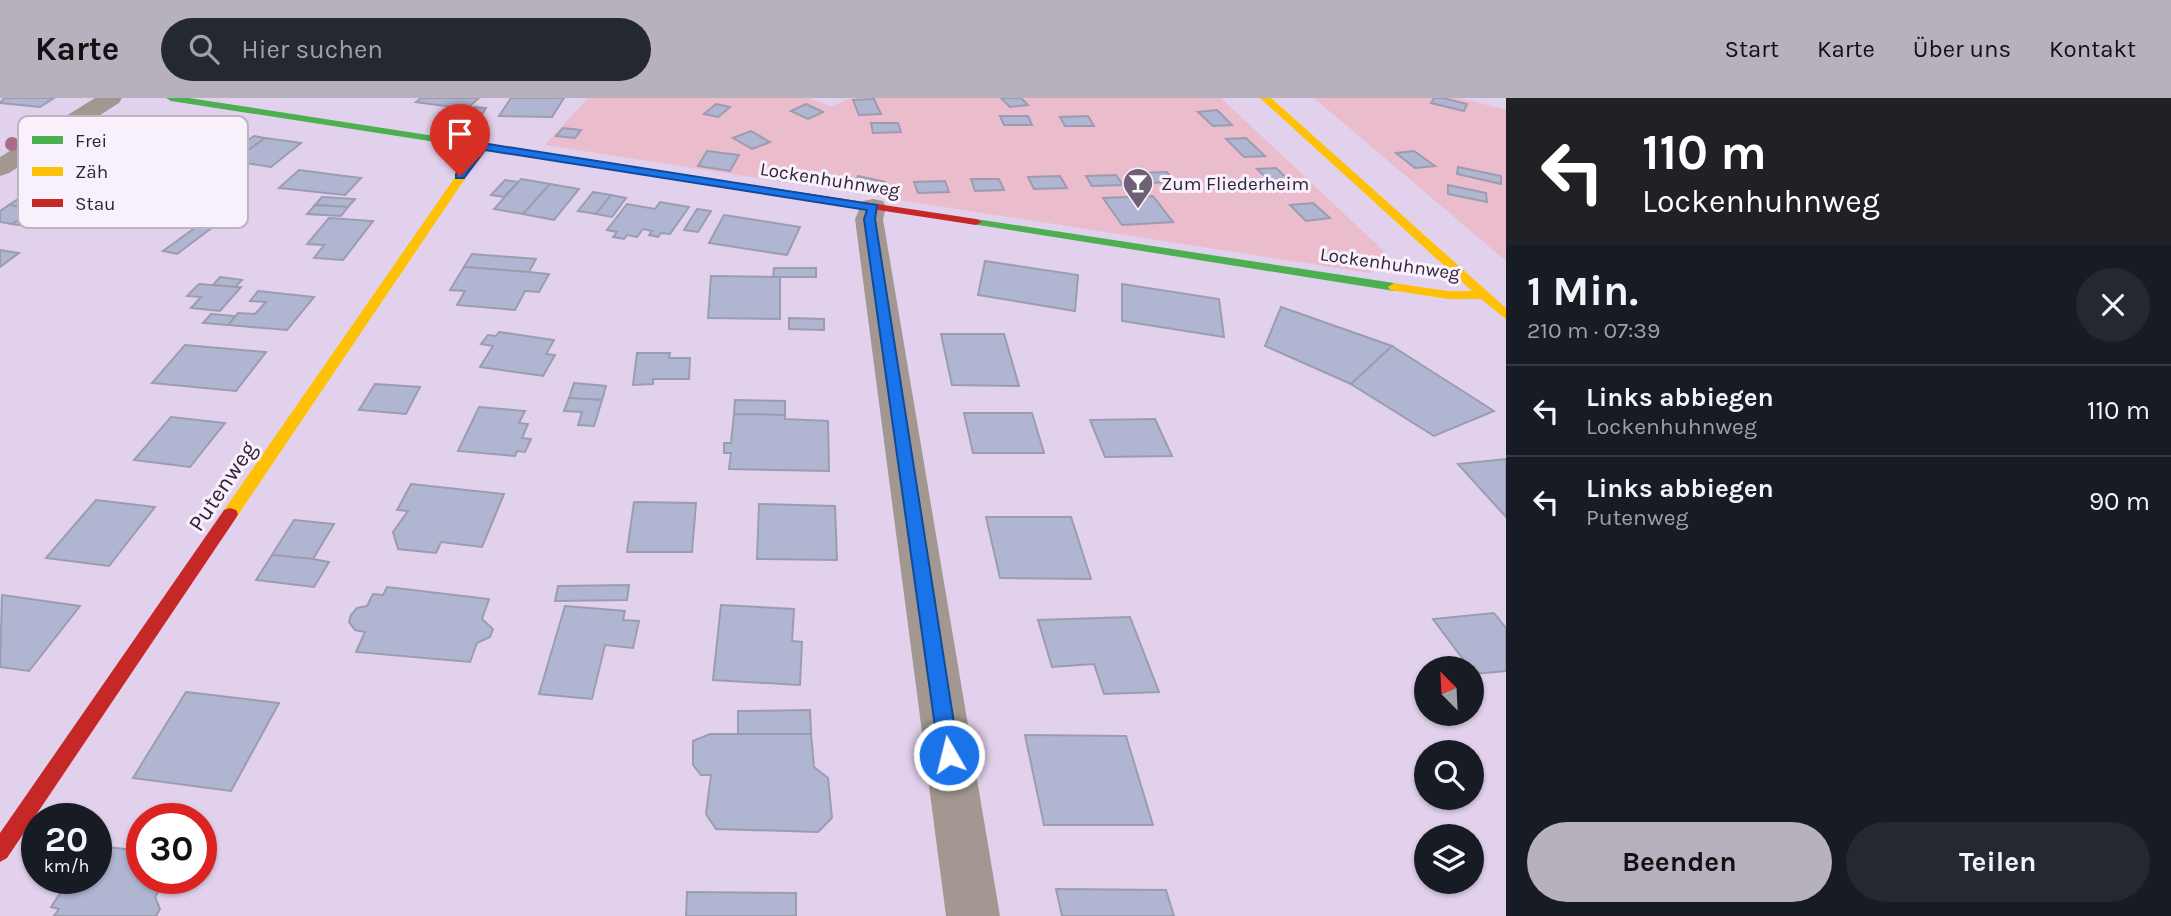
<!DOCTYPE html>
<html lang="de">
<meta charset="utf-8">
<style>
:root{--surface:#171b24;--page:#242831;--text:#f1f3f6;--muted:#9ea1a6;--line:#363941;--accent:#b6b1bc}
body{margin:0;font-family:Karla,sans-serif;background:var(--page);color:var(--text);height:100vh;display:flex;flex-direction:column;font-size:26px;white-space:nowrap}
*{box-sizing:border-box;margin:0}
p{font-size:23px;color:var(--muted)}
.icon{flex:none;width:38px;height:38px;fill:none;stroke:currentColor;stroke-width:2;stroke-linecap:round;stroke-linejoin:round}
.map{position:relative;flex:1;overflow:hidden}
.side{display:flex;flex-direction:column;background:var(--surface);width:665px}
.side>*{flex:none}
.hud{background:#202124;color:#fff;overflow:hidden}
.needle{width:46px;rotate:336deg}
.tools{position:absolute;left:1414px;top:558px;display:grid;gap:14px}
.tools a{display:grid;place-items:center;width:70px;height:70px;border-radius:50%;background:var(--surface);box-shadow:0 2px 5px #0004;font-size:35px}
.speed{position:absolute;left:21px;top:705px;display:flex;gap:14px;font-size:35px;font-weight:700;text-align:center}
.speed>*{display:grid;place-content:center;width:91px;height:91px;border-radius:50%;background:var(--surface);box-shadow:0 2px 5px #0004;line-height:1}
.speed small{font-size:18px;font-weight:400}
.speed .limit{border:10px solid #d22;background:#fff;color:#111}
.pin{position:absolute;display:grid;place-items:center;width:60px;height:60px;color:#fff;margin:-72px -30px;border-radius:50% 50% 50% 0;rotate:-45deg;box-shadow:0 0 7px #0007}
.pin .icon{rotate:45deg}
.me{position:absolute;width:77px;margin:-38px;rotate:352deg;stroke-linejoin:round;filter:drop-shadow(0 0 5px #0008)}
.turn{display:flex;align-items:center;gap:24px;height:147px;padding:0 21px;font-size:32px}
.turn .icon{width:91px;height:91px;stroke-width:2.5}
.turn b{display:block;font-size:49px;line-height:60px}
.round{display:grid;place-items:center;flex:none;width:74px;height:74px;border-radius:37px;background:var(--page)}
.summary{display:flex;align-items:center;justify-content:space-between;height:119px;padding:0 21px}
h1{font-size:42px;font-weight:700;line-height:52px}
.cta{display:flex;gap:14px;margin-top:auto;padding:14px 21px}
.cta a{flex:1;height:80px;border-radius:42px;background:var(--accent);color:#111;font-size:28px;font-weight:700;line-height:80px;text-align:center}
.cta a+a{background:var(--page);color:var(--text)}
ul{padding:0;list-style:none}
li{display:flex;align-items:center;gap:21px;height:91px;padding:0 21px;border-top:2px solid var(--line)}
li div{flex:1}
li b{display:block;font-size:26px}
li em{font-style:normal}
header{display:flex;align-items:center;gap:42px;box-sizing:border-box;height:98px;padding:0 35px;background:var(--accent);color:#111}
header strong{font-size:33px}
nav{display:flex;gap:38px;margin-inline-start:auto;font-size:24px}
.search{width:490px;height:63px;background:var(--page);display:flex;align-items:center;gap:18px;box-sizing:border-box;padding:0 24px;border-radius:38px;color:var(--muted);font-size:26px}
main{display:flex;flex:1;min-height:0}
.map>svg:first-child{display:block}
</style>
<header>
<strong>Karte</strong>
<div class="search"><svg class="icon" aria-label="search" viewBox="0 0 24 24"><circle cx="10" cy="10" r="6"/><path d="M15 15l6 6"/></svg>Hier suchen</div>
<nav><a>Start</a><a>Karte</a><a>Über uns</a><a>Kontakt</a></nav>
</header>
<main>
<div class="map">
<svg width="1506" height="818" viewBox="0 0 1506 818">
<rect width="100%" height="100%" fill="#e2d1ec"/>
<g fill="#eabccc">
<polygon points="588,0 810,0 831,9 851,0 1221,0 1389,158 1370,175 545,47"/>
<polygon points="1314,0 1460,0 1506,12 1506,163"/>
</g>
<g fill="#b0b6d1" stroke="#9c9cb0" stroke-width="2">
<polygon points="4,0 54,0 40,9 0,5"/>
<polygon points="421,0 479,0 466,11 416,4"/>
<polygon points="511,0 564,0 552,19 499,18"/>
<polygon points="1001,0 1021,0 1028,7 1010,9"/>
<polygon points="1434,0 1443,0 1467,6 1464,13 1431,5"/>
<polygon points="874,1 881,16 859,17 853,2"/>
<polygon points="716,6 730,9 718,19 704,16"/>
<polygon points="806,6 823,14 808,21 791,13"/>
<polygon points="474,9 486,10 476,25 460,22"/>
<polygon points="1217,12 1232,27 1213,28 1198,14"/>
<polygon points="1000,18 1028,18 1032,27 1004,27"/>
<polygon points="1088,18 1094,28 1065,28 1060,19"/>
<polygon points="871,25 898,25 901,34 873,35"/>
<polygon points="563,30 581,32 575,40 556,38"/>
<polygon points="751,33 770,44 752,51 733,40"/>
<polygon points="254,38 265,40 247,53 236,51"/>
<polygon points="265,40 301,45 271,69 233,63"/>
<polygon points="1246,40 1265,58 1244,59 1226,41"/>
<polygon points="707,53 739,57 730,73 698,68"/>
<polygon points="1414,53 1435,68 1415,70 1396,55"/>
<polygon points="1458,69 1501,78 1501,86 1457,76"/>
<polygon points="1276,70 1294,87 1275,88 1257,71"/>
<polygon points="299,72 329,76 361,80 345,97 279,90"/>
<polygon points="1167,74 1174,84 1144,85 1138,75"/>
<polygon points="1116,77 1123,87 1092,88 1086,78"/>
<polygon points="858,78 885,84 880,92 853,87"/>
<polygon points="1060,78 1067,90 1034,91 1028,79"/>
<polygon points="521,81 550,86 523,116 494,111"/>
<polygon points="971,81 999,81 1004,92 975,93"/>
<polygon points="505,82 518,84 504,99 491,97"/>
<polygon points="945,83 949,94 918,95 914,84"/>
<polygon points="44,84 90,91 35,129 12,126 33,111 9,107"/>
<polygon points="550,86 579,91 554,122 523,116"/>
<polygon points="1448,87 1486,95 1487,104 1448,96"/>
<polygon points="593,94 611,97 596,116 578,113"/>
<polygon points="611,97 626,100 612,119 596,116"/>
<polygon points="1153,98 1173,124 1122,127 1103,100"/>
<polygon points="322,99 355,101 348,109 315,107"/>
<polygon points="660,104 689,109 670,136 661,135 658,139 649,137 652,133 643,131 637,139 627,137 624,141 613,139 617,134 607,132 627,106 655,111"/>
<polygon points="1313,105 1330,120 1306,123 1290,107"/>
<polygon points="9,107 33,111 12,126 0,124 0,113"/>
<polygon points="315,107 348,109 341,118 307,116"/>
<polygon points="697,111 711,113 698,134 684,132"/>
<polygon points="724,117 800,129 787,157 709,145"/>
<polygon points="329,120 373,123 343,162 314,160 324,147 307,146"/>
<polygon points="203,124 217,126 177,156 163,153"/>
<polygon points="0,152 19,155 0,169"/>
<polygon points="472,156 536,161 529,174 464,169"/>
<polygon points="985,163 1078,177 1075,213 978,197"/>
<polygon points="464,169 529,174 549,176 539,194 525,193 515,212 457,207 465,193 450,192"/>
<polygon points="774,170 816,170 816,179 773,179"/>
<polygon points="711,178 780,179 780,221 708,220"/>
<polygon points="220,179 242,182 235,189 213,187"/>
<polygon points="199,186 235,189 241,189 220,213 191,210 201,199 187,198"/>
<polygon points="1122,186 1219,201 1224,239 1122,223"/>
<polygon points="258,193 314,199 287,232 228,227 238,215 255,216 266,204 250,203"/>
<polygon points="1281,209 1392,248 1351,286 1265,248"/>
<polygon points="211,216 235,218 228,227 203,225"/>
<polygon points="789,220 824,221 824,232 789,231"/>
<polygon points="499,234 554,242 546,256 555,257 543,278 480,269 493,248 481,246 488,237 496,238"/>
<polygon points="941,236 1004,236 1019,288 952,287"/>
<polygon points="185,247 266,254 236,293 152,285"/>
<polygon points="1392,248 1494,313 1434,338 1351,286"/>
<polygon points="637,255 670,255 669,260 690,260 689,281 653,281 653,286 633,287"/>
<polygon points="574,285 606,288 602,302 569,300"/>
<polygon points="375,286 420,289 406,316 359,312"/>
<polygon points="569,300 602,302 594,328 578,327 582,314 564,313"/>
<polygon points="735,302 785,303 785,317 734,316"/>
<polygon points="479,309 525,313 519,325 528,326 522,340 531,341 525,354 517,353 515,358 458,353"/>
<polygon points="964,315 1032,315 1044,355 973,355"/>
<polygon points="734,316 785,317 785,321 828,323 829,373 729,371 731,355 724,355 724,345 731,345"/>
<polygon points="171,319 225,325 190,369 134,362"/>
<polygon points="1155,321 1172,358 1105,359 1090,322"/>
<polygon points="1506,361 1506,419 1458,366"/>
<polygon points="411,386 504,396 482,449 441,444 436,455 398,451 393,434 408,413 397,412"/>
<polygon points="96,402 155,409 109,468 46,460"/>
<polygon points="634,404 696,405 692,454 627,454"/>
<polygon points="759,406 835,408 837,462 757,461"/>
<polygon points="986,419 1071,419 1091,481 1000,480"/>
<polygon points="294,422 334,426 313,461 272,457"/>
<polygon points="272,457 313,461 329,464 314,489 256,482"/>
<polygon points="629,487 627,502 555,503 558,488"/>
<polygon points="387,489 489,501 482,521 493,531 490,539 477,545 470,564 356,554 365,534 355,532 349,524 351,517 357,510 367,508 373,496 383,497"/>
<polygon points="2,497 80,508 29,573 0,569"/>
<polygon points="721,507 794,511 792,543 802,544 800,587 713,582"/>
<polygon points="565,508 625,513 623,522 639,523 633,550 605,547 592,601 539,596"/>
<polygon points="1494,515 1506,530 1506,573 1474,576 1433,521"/>
<polygon points="1130,519 1159,594 1104,596 1094,566 1052,569 1038,522"/>
<polygon points="186,594 279,605 231,693 133,680"/>
<polygon points="810,612 811,636 738,637 738,613"/>
<polygon points="710,636 811,636 814,669 828,680 832,720 818,734 716,731 706,716 711,677 701,677 693,667 693,643"/>
<polygon points="1025,637 1126,638 1153,727 1044,727"/>
<polygon points="98,748 142,753 142,780 166,780 155,799 160,811 156,818 54,818 59,811 51,809 70,780 96,780"/>
<polygon points="1056,791 1166,792 1174,818 1062,818"/>
<polygon points="687,794 796,795 796,818 686,818"/>
</g>
<g fill="none" stroke-linecap="round" stroke-linejoin="round">
<g fill="#a39891" fill-rule="evenodd">
<polygon points="95,0 122,0 119,5 9,75 0,78 0,59"/>
<polygon points="873,101 883,103 886,109 883,121 1000,818 946,818 855,121 863,103"/>
</g>
<g fill="#4caf50" fill-rule="evenodd">
<polygon points="166,0 189,0 674,75 679,78 674,81 171,3"/>
<polygon points="976,121 1394,185 1400,189 1394,193 972,126 970,124"/>
</g>
<g fill="#ffc107" fill-rule="evenodd">
<polygon points="1260,0 1271,0 1506,210 1506,221 1481,201 1448,201 1390,192 1388,189 1394,185 1448,193 1472,193"/>
<polygon points="478,46 487,48 236,420 224,420 222,416 224,412"/>
</g>
<g fill="#c62828" fill-rule="evenodd">
<polygon points="674,75 976,121 982,124 976,127 670,80 670,76"/>
<polygon points="230,410 236,412 238,416 236,420 7,760 0,764 0,735 224,412"/>
</g>
</g>
<circle fill="#ab6d86" cx="12" cy="46" r="7"/>
<polygon fill="#1a73e8" stroke="#114b97" stroke-width="2" points="482,45 877,107 875,121 959,657 956,664 949,667 942,664 939,657 864,121 867,112 485,52 464,80 456,80 456,76 478,46"/>
<defs>
<g id="bar-pin" transform="scale(1.575)"><path d="M0 17L-7.5 6A9.5 9.5 0 1 1 7.5 6Z" fill="#6e6176" stroke="#f8f1fc"/><path d="M-6-5H6L.8 .8V4.5H3.5V6h-7V4.5H-.8V.8Z" fill="#fff"/></g>
</defs>
<g fill-rule="evenodd">
<use href="#bar-pin" x="1138" y="85"/>
</g>
<g text-anchor="middle" stroke-width="6" stroke-linejoin="round" paint-order="stroke">
<g font-size="19" fill="#302437" stroke="#f8f1fc">
<text transform="translate(830 81) rotate(9)" y="7">Lockenhuhnweg</text>
<text transform="translate(1390 165) rotate(8)" y="7">Lockenhuhnweg</text>
</g>
<g font-size="19" fill="#302437" stroke="#f8f1fc" text-anchor="start">
<text x="1161" y="92">Zum Fliederheim</text>
</g>
<g font-size="23" fill="#302437" stroke="#f8f1fc">
<text transform="translate(222 388) rotate(-56)" y="8">Putenweg</text>
</g>
</g>
<rect x="18" y="18" width="230" height="112" rx="10" fill="#f8f1fc" stroke="#bcb4c1" stroke-width="2"/>
<rect x="32" y="38" width="31" height="8" fill="#4caf50"/>
<rect x="32" y="69" width="31" height="9" fill="#ffc107"/>
<rect x="32" y="101" width="31" height="8" fill="#c62828"/>
<g font-size="19" fill="#302437">
<text x="75" y="49">Frei</text>
<text x="75" y="80">Zäh</text>
<text x="75" y="112">Stau</text>
</g>
</svg>
<div class="tools">
<a><svg class="needle" viewBox="-14 -14 28 28"><path d="M0-13l5 13h-10z" fill="#e53935"/><path d="M0 13l5-13h-10z" fill="#9ea1a6"/></svg></a>
<a><svg class="icon" aria-label="search" viewBox="0 0 24 24"><circle cx="10" cy="10" r="6"/><path d="M15 15l6 6"/></svg></a>
<a><svg class="icon" aria-label="layers" viewBox="0 0 24 24"><path d="M12 4l9 5-9 5-9-5zM3 14l9 5 9-5"/></svg></a>
</div>
<div class="speed"><div>20<small>km/h</small></div><div class="limit">30</div></div>
<div class="pin" style="left:460px;top:78px;background:#d93025"><svg class="icon" aria-label="arrive" viewBox="0 0 24 24"><path d="M6 21V4h12l-3 4 3 4H6"/></svg></div>
<svg class="me" style="left:949px;top:657px" viewBox="-20 -20 40 40"><circle r="17" fill="#1a73e8" stroke="#fff" stroke-width="3"/><path d="M0-11L8 9 0 5-8 9z" fill="#fff"/></svg>
</div>
<section class="side">
<div class="hud">
<div class="turn"><svg class="icon" aria-label="left" viewBox="0 0 24 24"><path d="M17 20v-9H6M10 6l-5 5 5 5"/></svg><div><b>110 m</b>Lockenhuhnweg</div></div>
</div>
<div class="summary"><div><h1>1 Min.</h1><p>210 m · 07:39</p></div><a class="round"><svg class="icon" aria-label="close" viewBox="0 0 24 24"><path d="M6 6l12 12M18 6L6 18"/></svg></a></div>
<ul>
<li><svg class="icon" aria-label="left" viewBox="0 0 24 24"><path d="M17 20v-9H6M10 6l-5 5 5 5"/></svg><div><b>Links abbiegen</b><p>Lockenhuhnweg</p></div><em>110 m</em></li>
<li><svg class="icon" aria-label="left" viewBox="0 0 24 24"><path d="M17 20v-9H6M10 6l-5 5 5 5"/></svg><div><b>Links abbiegen</b><p>Putenweg</p></div><em>90 m</em></li>
</ul>
<div class="cta"><a>Beenden</a><a>Teilen</a></div>
</section>
</main>
